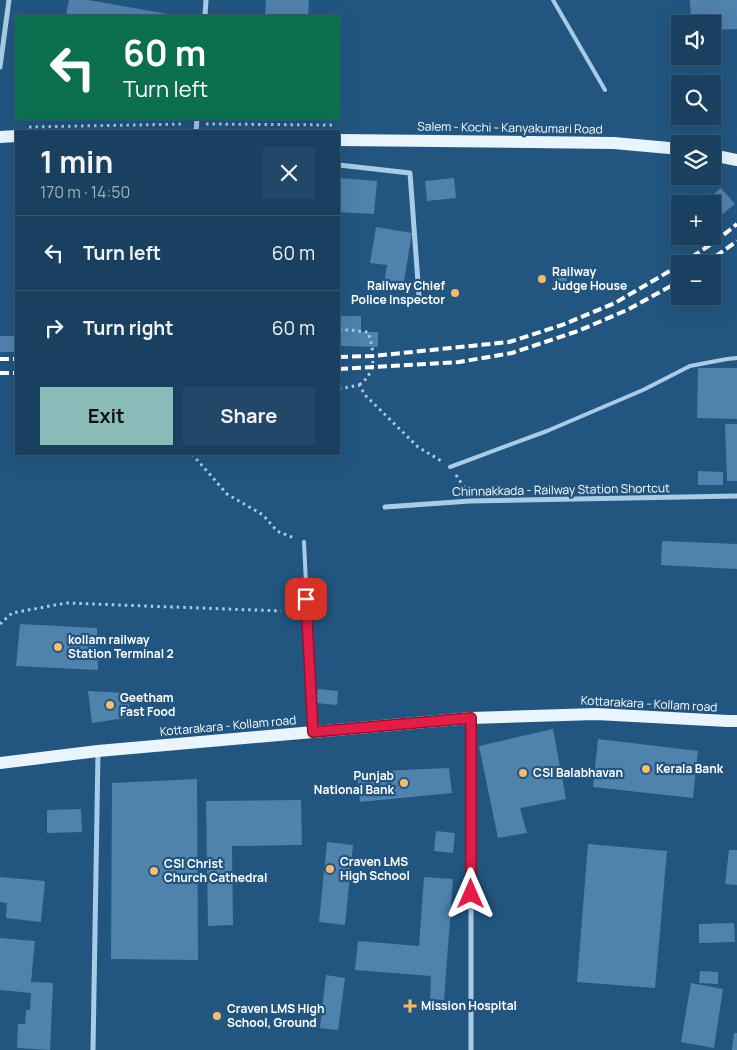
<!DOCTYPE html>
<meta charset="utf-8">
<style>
:root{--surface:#1a4060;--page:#234766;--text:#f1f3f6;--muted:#9fafbd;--line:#385975;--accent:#8bbbb9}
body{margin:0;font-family:Manrope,sans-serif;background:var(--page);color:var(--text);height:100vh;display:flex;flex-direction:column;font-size:19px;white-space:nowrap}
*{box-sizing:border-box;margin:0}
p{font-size:16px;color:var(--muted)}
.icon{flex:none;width:28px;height:28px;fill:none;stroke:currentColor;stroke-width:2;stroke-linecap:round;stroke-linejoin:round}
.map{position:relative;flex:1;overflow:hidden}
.details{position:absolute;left:15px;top:130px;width:325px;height:325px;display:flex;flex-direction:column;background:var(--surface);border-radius:0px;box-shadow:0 5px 20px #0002,0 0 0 1px var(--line)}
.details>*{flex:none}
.guide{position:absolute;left:15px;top:15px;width:325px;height:105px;border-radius:0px;box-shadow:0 5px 20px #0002,0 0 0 1px var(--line);background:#0b6e4f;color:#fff;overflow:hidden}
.fabs{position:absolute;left:671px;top:15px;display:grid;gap:10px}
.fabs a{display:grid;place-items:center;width:50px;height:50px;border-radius:0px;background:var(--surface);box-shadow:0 5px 20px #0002,0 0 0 1px var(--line);font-size:25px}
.pin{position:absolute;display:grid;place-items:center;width:42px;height:42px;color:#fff;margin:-21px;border-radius:10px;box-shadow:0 2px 8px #0006}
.me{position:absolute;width:55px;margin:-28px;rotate:0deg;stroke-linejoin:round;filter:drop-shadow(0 0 4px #0008)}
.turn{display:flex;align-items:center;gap:18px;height:105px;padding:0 25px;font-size:22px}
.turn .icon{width:65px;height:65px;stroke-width:2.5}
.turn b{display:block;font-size:35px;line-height:42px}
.round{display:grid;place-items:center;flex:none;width:52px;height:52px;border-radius:0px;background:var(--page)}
.summary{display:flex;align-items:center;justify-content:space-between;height:85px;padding:0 25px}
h1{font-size:30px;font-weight:700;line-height:38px}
.primary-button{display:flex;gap:10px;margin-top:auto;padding:10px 25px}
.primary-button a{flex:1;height:58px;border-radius:0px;background:var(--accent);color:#111;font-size:20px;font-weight:700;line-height:58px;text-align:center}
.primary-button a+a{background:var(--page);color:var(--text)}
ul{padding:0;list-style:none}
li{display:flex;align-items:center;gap:15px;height:75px;padding:0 25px;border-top:1px solid var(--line)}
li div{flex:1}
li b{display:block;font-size:19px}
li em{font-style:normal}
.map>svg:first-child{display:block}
</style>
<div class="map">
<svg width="737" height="1050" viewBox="0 0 737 1050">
<rect width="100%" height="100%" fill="#225680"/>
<g fill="#4f82ac">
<polygon points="69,0 88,0 168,14 168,16 66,16"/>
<polygon points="266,0 309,0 308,16 265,16"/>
<polygon points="690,0 737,0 737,29 712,30 712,24 691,24"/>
<polygon points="339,178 377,181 374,214 339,212"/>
<polygon points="454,178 456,198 427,201 425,181"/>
<polygon points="721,188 735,204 716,219 712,215 712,204 702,204"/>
<polygon points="376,227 412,233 403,287 384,284 387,265 370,263"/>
<polygon points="566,274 567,287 557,288 556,275"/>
<polygon points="339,316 361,316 361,332 378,332 378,347 339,346"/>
<rect x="0" y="336" width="16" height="16"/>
<polygon points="698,368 737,368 737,419 697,418"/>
<polygon points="725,424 737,424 737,481 727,481"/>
<polygon points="698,471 723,472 723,485 698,485"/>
<polygon points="662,541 737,544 737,569 661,565"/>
<polygon points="20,624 97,628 98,670 16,666"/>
<polygon points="318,689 338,691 337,705 316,703"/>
<polygon points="88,691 126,693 132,717 92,723"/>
<polygon points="553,729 566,799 520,808 527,833 498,838 479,746"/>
<polygon points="598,739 698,751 693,798 593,787"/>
<polygon points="449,768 452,793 360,802 357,772"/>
<polygon points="197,779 198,960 111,959 112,783"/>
<polygon points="301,800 302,845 232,846 233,925 208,926 206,801"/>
<polygon points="81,809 82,832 47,833 47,810"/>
<polygon points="436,831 455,833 453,853 434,851"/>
<polygon points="327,842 353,845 345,925 319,922"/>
<polygon points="588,844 667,851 655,988 577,982"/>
<polygon points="729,850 737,850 737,885 725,884"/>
<polygon points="0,877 45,881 41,922 6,918 7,903 0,902"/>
<polygon points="424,877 453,879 444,1000 430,999 431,976 355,970 358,941 419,946"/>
<polygon points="734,923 735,942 699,943 699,924"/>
<polygon points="0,938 35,941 31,982 53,983 50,1050 17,1048 18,1024 25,1024 26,1010 30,1010 31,993 0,990"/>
<polygon points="700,971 718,972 718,984 699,983"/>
<polygon points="326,975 345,978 338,1030 320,1028"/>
<polygon points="691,983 723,989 714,1048 681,1042"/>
<polygon points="734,1033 737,1033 737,1050 732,1050"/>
</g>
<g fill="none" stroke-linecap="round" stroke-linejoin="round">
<g stroke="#a8cce7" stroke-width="3" stroke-dasharray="2.5 4" stroke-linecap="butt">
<polyline points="206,124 332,125"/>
<polyline points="29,127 185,124"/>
<path d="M339 329 368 332C374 351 378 372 359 385"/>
<polyline points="339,389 359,385 366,396 418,447 443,462"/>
<polyline points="192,454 227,494 263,515 277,531 294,538"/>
<polyline points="456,475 466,490"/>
<polyline points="0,624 12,613 66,603 281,611"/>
</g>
<g stroke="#a8cce7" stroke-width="4">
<polyline points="553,0 605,90"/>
<polyline points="450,467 547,431 643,390 690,366 727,359 737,358"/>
<polyline points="304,542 313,730"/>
</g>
<g stroke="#a8cce7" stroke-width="5">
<polyline points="205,16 206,0"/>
<polyline points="0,67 9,0"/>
<polyline points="196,131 197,119"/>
<polyline points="339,165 410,173 419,296"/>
<polyline points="385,507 470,501 737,496"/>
<polyline points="93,1050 98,752"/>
<polyline points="471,1050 471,719"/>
</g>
<g stroke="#eaf4fd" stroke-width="12">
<polyline points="0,137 16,136"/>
<polyline points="339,140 614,143 680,149"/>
<polyline points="712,155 737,160"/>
<polyline points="0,763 98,751 471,718 596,714 728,721 737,721"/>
</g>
<g stroke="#fff" stroke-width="4" stroke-dasharray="9 4" stroke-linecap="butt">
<polyline points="681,264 716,241 737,224"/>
<polyline points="705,264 737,241"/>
<polyline points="339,357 373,356 509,342 562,325 615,303 680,265"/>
<polyline points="0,359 16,359"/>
<polyline points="339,369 459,362 512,353 578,331 627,310 680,281"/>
<polyline points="0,373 16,373"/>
</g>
</g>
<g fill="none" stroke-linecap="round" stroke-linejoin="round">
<g stroke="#92132f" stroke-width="12">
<polyline id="route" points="306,599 313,732 471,718 471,894"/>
</g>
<use href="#route" stroke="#e11d48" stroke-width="9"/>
</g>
<g fill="#f3bc6a" stroke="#225680" stroke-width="2">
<circle cx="542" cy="279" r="5"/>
<circle cx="455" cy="293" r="5"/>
<circle cx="58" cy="647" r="5"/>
<circle cx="110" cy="705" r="5"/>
<circle cx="646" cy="769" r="5"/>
<circle cx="523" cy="773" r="5"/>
<circle cx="404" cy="783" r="5"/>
<circle cx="330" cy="869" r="5"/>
<circle cx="154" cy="871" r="5"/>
<path d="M407.5 998.5h5v5h5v5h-5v5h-5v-5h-5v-5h5z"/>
<circle cx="217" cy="1016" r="5"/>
</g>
<g text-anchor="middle" stroke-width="4.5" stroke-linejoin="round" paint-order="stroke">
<g font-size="12" fill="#fff" stroke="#225680">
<text transform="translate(510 128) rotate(1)" y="4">Salem - Kochi - Kanyakumari Road</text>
<text transform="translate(561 490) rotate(-1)" y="4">Chinnakkada - Railway Station Shortcut</text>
<text transform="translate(649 704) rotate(3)" y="4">Kottarakara - Kollam road</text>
<text transform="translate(228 726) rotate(-5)" y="4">Kottarakara - Kollam road</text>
</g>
<g font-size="12" font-weight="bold" fill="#fff" stroke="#225680" text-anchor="start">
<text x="552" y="276">Railway<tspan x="552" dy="14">Judge House</tspan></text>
<text x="445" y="290" text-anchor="end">Railway Chief<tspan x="445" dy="14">Police Inspector</tspan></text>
<text x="68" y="644">kollam railway<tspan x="68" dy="14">Station Terminal 2</tspan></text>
<text x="120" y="702">Geetham<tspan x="120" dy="14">Fast Food</tspan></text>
<text x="656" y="773">Kerala Bank</text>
<text x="533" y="777">CSI Balabhavan</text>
<text x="394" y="780" text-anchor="end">Punjab<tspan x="394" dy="14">National Bank</tspan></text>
<text x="340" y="866">Craven LMS<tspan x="340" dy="14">High School</tspan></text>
<text x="164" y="868">CSI Christ<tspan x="164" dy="14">Church Cathedral</tspan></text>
<text x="421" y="1010">Mission Hospital</text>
<text x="227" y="1013">Craven LMS High<tspan x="227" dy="14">School, Ground</tspan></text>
</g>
</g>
</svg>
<div class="fabs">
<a><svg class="icon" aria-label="sound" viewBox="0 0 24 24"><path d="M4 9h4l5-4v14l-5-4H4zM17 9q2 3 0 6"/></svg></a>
<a><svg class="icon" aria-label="search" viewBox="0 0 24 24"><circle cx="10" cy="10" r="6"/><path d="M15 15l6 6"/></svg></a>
<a><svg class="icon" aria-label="layers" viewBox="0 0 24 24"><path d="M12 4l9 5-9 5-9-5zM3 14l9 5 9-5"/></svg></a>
<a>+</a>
<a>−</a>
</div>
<div class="pin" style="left:306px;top:599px;background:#d93025"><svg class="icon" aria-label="arrive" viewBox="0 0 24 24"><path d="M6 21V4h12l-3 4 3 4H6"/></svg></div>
<svg class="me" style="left:471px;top:894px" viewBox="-20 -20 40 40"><path d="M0-17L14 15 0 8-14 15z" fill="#e11d48" stroke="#fff" stroke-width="4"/></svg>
<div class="guide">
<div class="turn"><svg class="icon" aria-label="left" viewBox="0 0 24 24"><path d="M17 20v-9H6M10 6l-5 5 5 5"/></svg><div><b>60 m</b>Turn left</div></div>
</div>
<section class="details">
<div class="summary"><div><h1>1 min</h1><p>170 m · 14:50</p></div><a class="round"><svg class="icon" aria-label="close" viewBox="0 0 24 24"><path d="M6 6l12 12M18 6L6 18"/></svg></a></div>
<ul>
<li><svg class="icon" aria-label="left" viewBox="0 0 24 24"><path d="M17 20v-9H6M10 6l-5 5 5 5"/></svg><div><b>Turn left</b></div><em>60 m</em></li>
<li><svg class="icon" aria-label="right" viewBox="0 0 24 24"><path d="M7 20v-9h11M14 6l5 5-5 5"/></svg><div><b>Turn right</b></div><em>60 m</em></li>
</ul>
<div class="primary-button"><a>Exit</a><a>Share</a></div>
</section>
</div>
